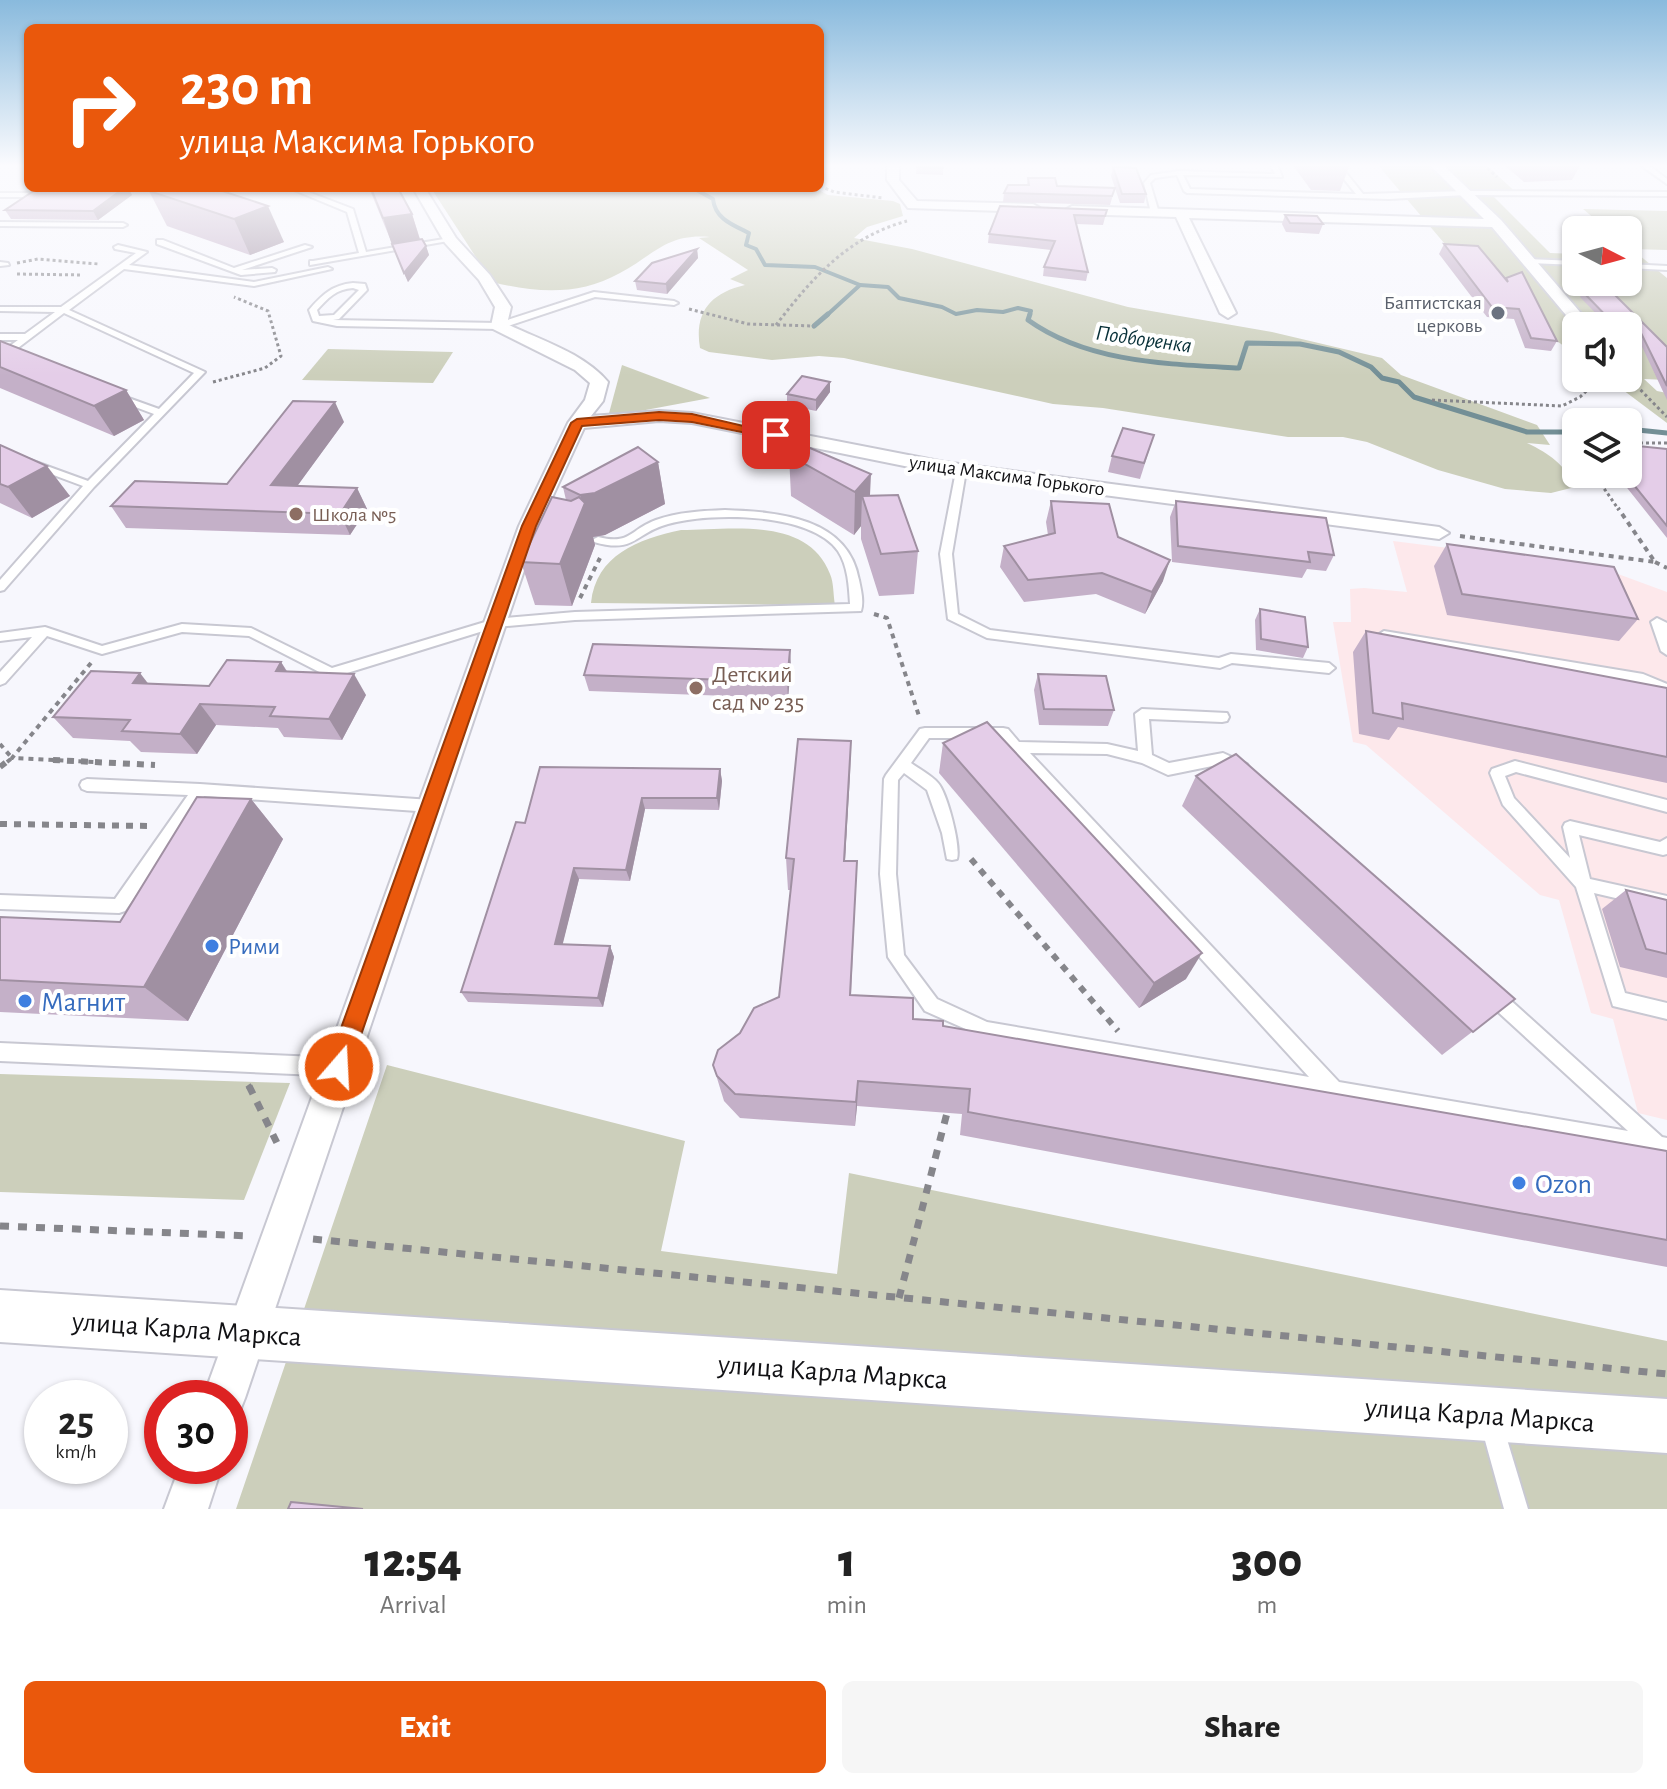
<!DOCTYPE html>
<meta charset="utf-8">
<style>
:root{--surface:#fff;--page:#f6f6f6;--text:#222;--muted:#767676;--accent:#ea580c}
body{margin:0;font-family:"Alegreya Sans",sans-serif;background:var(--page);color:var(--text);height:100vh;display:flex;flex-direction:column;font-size:30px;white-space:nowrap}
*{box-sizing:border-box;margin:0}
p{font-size:26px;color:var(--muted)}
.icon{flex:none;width:44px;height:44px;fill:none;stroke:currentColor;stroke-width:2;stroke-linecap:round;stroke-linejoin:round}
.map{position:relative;height:1509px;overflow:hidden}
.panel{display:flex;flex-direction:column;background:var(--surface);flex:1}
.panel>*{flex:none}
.hud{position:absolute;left:24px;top:24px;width:800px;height:168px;border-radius:12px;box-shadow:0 2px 6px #0004;background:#ea580c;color:#fff;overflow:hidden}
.needle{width:52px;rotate:96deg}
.controls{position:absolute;left:1562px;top:216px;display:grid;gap:16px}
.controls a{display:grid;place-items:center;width:80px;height:80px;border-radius:12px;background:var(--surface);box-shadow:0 2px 6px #0004;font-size:40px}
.speed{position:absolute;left:24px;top:1380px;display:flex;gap:16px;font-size:40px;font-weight:700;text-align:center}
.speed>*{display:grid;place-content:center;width:104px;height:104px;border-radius:50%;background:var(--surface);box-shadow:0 2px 6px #0004;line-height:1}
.speed small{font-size:20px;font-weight:400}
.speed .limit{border:12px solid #d22;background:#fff;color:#111}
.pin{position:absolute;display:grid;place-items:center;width:68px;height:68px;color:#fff;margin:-34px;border-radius:16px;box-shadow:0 4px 12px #0006}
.me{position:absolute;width:88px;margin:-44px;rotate:19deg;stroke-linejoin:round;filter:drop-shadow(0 0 6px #0008)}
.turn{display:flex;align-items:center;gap:28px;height:168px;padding:0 24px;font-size:36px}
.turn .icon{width:104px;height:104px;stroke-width:2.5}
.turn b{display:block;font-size:56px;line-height:68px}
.eta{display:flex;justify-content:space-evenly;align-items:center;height:136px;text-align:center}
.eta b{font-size:48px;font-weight:800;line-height:56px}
.button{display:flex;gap:16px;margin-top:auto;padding:16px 24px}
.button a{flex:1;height:92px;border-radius:12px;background:var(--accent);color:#fff;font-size:32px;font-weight:800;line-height:92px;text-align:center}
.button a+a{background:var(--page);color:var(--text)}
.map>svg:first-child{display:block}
</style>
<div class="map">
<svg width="1667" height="1509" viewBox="0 0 1667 1509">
<rect width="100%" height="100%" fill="#f7f7fd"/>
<polygon fill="#fde8eb" points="1393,541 1599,567 1667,592 1667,1120 1638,1113 1613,1019 1591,1013 1559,900 1540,895 1366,745 1353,742 1333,622 1351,622 1350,589 1364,588 1407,592"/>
<g fill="#cccfbb">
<polygon points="1377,164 1485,164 1520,196 1493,196 1550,253 1576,254 1576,282 1628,282 1628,255 1639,255 1667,278 1667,380 1644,379 1657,391 1667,393 1667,423 1607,378 1628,378 1628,326 1576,326 1576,355 1478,283"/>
<path d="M431 188H815L828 195 893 201 900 204 903 216 867 227 854 238 912 249 1128 307 1272 332 1382 358 1401 375 1537 425 1550 445 1527 443C1550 454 1564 464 1575 487L1551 493 1505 489 1438 470 1367 442 1343 437H1288L1103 408 1053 404 844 358 819 356 772 360 709 352 700 348C694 313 710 293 745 285L730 279 748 270 699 238 710 237C667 233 654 255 620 273 579 296 536 293 492 282Z"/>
<polygon points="1583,209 1667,211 1667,250 1631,249 1628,247 1628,230 1608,230"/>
<polygon points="328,349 453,352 433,383 302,380"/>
<polygon points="622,365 710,398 608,417"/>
<path d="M681 530C730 530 808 516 830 574 834 583 833 595 835 605L591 603C596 555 638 539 681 530Z"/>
<polygon points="387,1065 685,1141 661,1251 837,1274 849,1173 1667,1341 1667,1509 236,1509"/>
<polygon points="0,1074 290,1083 244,1200 0,1192"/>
</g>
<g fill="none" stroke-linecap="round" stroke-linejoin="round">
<g stroke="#738f96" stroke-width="4">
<path d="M693 188 713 199C715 219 733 225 749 233L746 245 756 249 765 265 815 267 860 285 888 287 899 298 942 307 956 314 977 310 1003 312 1018 308 1031 311 1029 316"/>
<polyline points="826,316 860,285"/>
</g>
<g stroke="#738f96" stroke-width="5">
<path d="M1030 314 1028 320C1088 363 1168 364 1239 368L1247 343 1300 344 1339 352 1371 367 1382 378 1399 382 1414 397 1527 432H1576"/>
<polyline points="814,326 828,314"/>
<polyline points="1628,429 1667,433"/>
</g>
<g stroke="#c8c8d2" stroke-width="4">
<g id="service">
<polygon points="1270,164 1277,164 1282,177 1183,175 1190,189 1356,194 1332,164 1339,164 1363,194 1466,191 1667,192 1667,196 1466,195 1389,199 1187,193 1184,191 1177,175 1155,178 1150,183 1159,213 1155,215 1151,213 1144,183 1151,175 1179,171 1275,174"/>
<polygon points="1639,164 1647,164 1667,179 1667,184"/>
<polygon points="289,188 298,188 353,209 366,252 450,238 454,240 310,265 310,261 313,261 359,253 347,212"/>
<polygon points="0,193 37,193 40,195 37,197 0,197"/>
<polygon points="0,222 123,223 127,225 123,227 0,226"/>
<polygon points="157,240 163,240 234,268 305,245 312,247 242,270 272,268 276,270 275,272 241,275 157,244"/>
<polygon points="118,245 147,252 129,265 254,282 328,267 332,269 254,286 124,269 69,310 205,372 94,487 4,590 0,591 0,580 83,486 0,455 0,449 88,481 154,414 114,399 114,395 120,395 159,409 194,373 64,313 6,357 0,357 0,353 18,340 0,340 0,334 25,334 55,312 0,311 0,307 61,307 136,253 115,249 114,247"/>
<polygon points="1527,259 1576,261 1576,265 1530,263 1527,263"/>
<polygon points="0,262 8,263 9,265 0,266"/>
<polygon points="1628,264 1667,266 1667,270 1628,268"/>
<path d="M353 283 365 284 367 290 339 319 333 320 498 323 594 292 674 301 678 303 674 305 595 297 499 329 337 326 313 321 309 310C322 295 332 285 353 283ZM353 288 359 290 334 315 319 316 317 310C328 298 336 289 353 288Z"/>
<polygon points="961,468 966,471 952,554 958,614 990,630 1219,658 1231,654 1329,663 1335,668 1329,673 1232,663 1220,668 987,638 948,619 940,554 956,471"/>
<path d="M725 510C778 512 848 517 859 580 861 590 864 601 861 611L575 620 496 627 331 678 249 636 182 632 102 654 47 636 5 683 0 685V672L32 637 0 641V633L45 627 102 646 182 624 251 628 332 668 495 619 575 612 850 604C849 587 848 566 838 551 811 512 709 512 668 524 634 533 636 554 594 542L592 540 598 537C631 545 629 530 656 520 678 512 702 511 725 510Z"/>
<polygon points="1657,618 1667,623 1667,655 1661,651 1651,622"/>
<polygon points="1384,631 1643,674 1667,684 1667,694 1641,683 1380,638 1378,635"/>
<path d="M1142 709 1227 713 1229 717 1227 721 1222 722 1149 719 1152 755 1169 763 1223 753 1247 764 1249 768 1247 772H1237L1222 764 1168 775 1142 763 1107 754 1030 753 1339 1082 1628 1131 1485 1000 1482 994 1485 988 1491 986 1497 988 1662 1137 1667 1138V1156L986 1038 925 1011 888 957 880 874 884 779 886 775 920 729 925 728H1003L1008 729 1019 742 1107 744 1138 751 1135 714ZM929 738H1000L1309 1077 987 1022 937 999 904 955 896 874 898 780 904 773 927 790 942 833 947 859 952 860 957 859C961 846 947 793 938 783 931 775 919 769 911 763Z"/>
<polygon points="1515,761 1667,800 1667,812 1516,772 1505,776 1514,798 1570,858 1563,827 1565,823 1570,821 1660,842 1667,838 1667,854 1663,855 1579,835 1590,879 1667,896 1667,910 1594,893 1625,993 1667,1003 1667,1019 1613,1006 1576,887 1503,805 1490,773 1492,769"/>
<polygon points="87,779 200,784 431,800 436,802 438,806 436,810 431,812 204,796 125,911 119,913 0,909 0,895 115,899 188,795 87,791 82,789 80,785 82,781"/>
<polygon points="0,1043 339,1058 345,1061 348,1067 345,1073 339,1076 0,1061"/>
<polygon points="1492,1415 1500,1418 1503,1426 1528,1509 1504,1509 1481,1426 1484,1418"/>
</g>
</g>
<g stroke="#c8c8d2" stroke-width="4">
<g id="minor">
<polygon points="887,164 899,164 899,180 917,201 1033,204 1040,208 1033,212 908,208 887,180"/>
<polygon points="1429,164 1442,164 1501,220 1592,326 1576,327 1492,227 1189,218 1236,313 1228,318 1220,313 1176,217 1072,214 1065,210 1072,206 1484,219"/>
<path d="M413 188H425L456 238 490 275 511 307 507 324C540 340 584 353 608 382L603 401 591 416 659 411 692 413 944 462 1439 527 1449 533 1439 539 944 474 692 423 659 421 584 428 539 526 245 1398 239 1413 230 1416V1398H203L519 526 568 423 585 400 590 383 575 370 493 329 491 326 495 307 479 280 445 243Z"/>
<polygon points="180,1466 222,1466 208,1509 164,1509"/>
</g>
</g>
<g stroke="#c8c8d2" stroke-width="4">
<polygon id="tertiary" points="0,1290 1667,1399 1667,1453 0,1342"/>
</g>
<g stroke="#86868b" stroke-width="3" stroke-dasharray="3 3" stroke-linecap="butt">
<polyline points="1483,164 1497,177"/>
<polyline points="820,186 834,192 883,198"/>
<polyline points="17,263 38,259 99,264"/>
<polyline points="17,274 83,275"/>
<polyline points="689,309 748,324 814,326"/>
<path d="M776 325C813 277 848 237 907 221"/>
<polyline points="1628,377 1667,417"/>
<polyline points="213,382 265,368 281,356 268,311 234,297"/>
<polyline points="1432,400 1562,406 1580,397 1600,378"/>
<polyline points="1576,442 1571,442 1576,448"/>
<polyline points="1628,443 1667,443"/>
<polyline points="1594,474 1619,510"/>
</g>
<g stroke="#86868b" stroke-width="4" stroke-dasharray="5 5" stroke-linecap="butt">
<polyline points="1460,536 1655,562 1618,508"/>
<polyline points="1655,562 1667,568"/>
<polyline points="580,598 600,558"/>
<polyline points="874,614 887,618 919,716"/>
<polyline points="91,663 12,758 94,762"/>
<polyline points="0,744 12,758 7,762"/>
</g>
<g stroke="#86868b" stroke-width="6" stroke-dasharray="7 7" stroke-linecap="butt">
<polyline points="53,760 155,765"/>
<polyline points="0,767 9,760"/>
<polyline points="0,824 151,826"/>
<polyline points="971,859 1118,1031"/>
<polyline points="248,1085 250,1088"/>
</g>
<g stroke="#86868b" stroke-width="7" stroke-dasharray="9 9" stroke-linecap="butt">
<polyline points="249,1086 279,1147"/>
<polyline points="0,1226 251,1236"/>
<polyline points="313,1239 1667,1374"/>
<polyline points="899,1298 948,1109"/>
</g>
<use href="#service" fill="#fff" fill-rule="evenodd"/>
<use href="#minor" fill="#fff" fill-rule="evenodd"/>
<use href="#tertiary" fill="#fff" fill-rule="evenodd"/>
</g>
<g fill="#c4b0c8">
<polygon points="917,164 943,164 943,175 916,174"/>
<polygon points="1292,164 1350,164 1340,191 1311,190"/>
<polygon points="1503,164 1581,164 1572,180 1524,182"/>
<polygon points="1113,167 1146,194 1144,203 1120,203 1111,176"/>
<polygon points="1028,178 1057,186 1115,188 1110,205 1003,202 1004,193 1027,185"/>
<polygon points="38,188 128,188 132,195 98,220 11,219 5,210"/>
<polygon points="213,188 284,242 250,255 167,226 149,191"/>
<polygon points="369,188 398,188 412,214 420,239 426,246 429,255 408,282"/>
<polygon points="1000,206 1107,210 1103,225 1076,224 1088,272 1086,281 1043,276 1044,267 1051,250 988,243 989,234"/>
<polygon points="1285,215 1323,224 1319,234 1286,232 1282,224"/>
<polygon points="1444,244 1506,280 1557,341 1551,351 1525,348 1514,319 1487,317 1439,254"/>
<polygon points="697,249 698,258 667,294 637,290 635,281"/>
<polygon points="1583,292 1667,347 1667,400 1638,338 1628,338 1628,326 1608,326 1580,297"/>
<polygon points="0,341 126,390 144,420 114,436 0,388"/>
<polygon points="830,392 816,411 787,405 787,394"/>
<polygon points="344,422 297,486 357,488 367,509 350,535 126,528 111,506 227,484"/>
<polygon points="1154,435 1140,479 1108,472 1112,456"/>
<polygon points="0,445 70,496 32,518 0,503"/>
<polygon points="1667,449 1667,538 1616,474 1628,474"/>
<polygon points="789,455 870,496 918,551 914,594 879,596 861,539 861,526 854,535 791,496"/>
<polygon points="658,462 665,504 605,535 593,537 595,545 572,606 535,605 521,562 566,500 563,487"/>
<polygon points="1051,501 1118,537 1163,581 1145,614 1096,594 1024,602 1000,567 1004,546 1048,535 1046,522"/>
<polygon points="1176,501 1334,555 1326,571 1307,569 1302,578 1172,562 1170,517"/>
<polygon points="1447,544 1638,619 1619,641 1447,615 1434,566"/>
<polygon points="1260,609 1308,647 1303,658 1256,650 1255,620"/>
<polygon points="1366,631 1667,688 1667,783 1398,727 1389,740 1359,734 1353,652"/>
<polygon points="281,662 287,671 366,695 342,740 284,737 278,728 216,725 197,754 141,752 130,741 73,738 53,717 148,684 209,686"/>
<polygon points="791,666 788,698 589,691 584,675"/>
<polygon points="1038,674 1114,710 1108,726 1039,725 1034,690"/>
<polygon points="851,741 845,861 857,861 851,995 913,1019 943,1026 1667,1151 1667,1267 960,1135 962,1114 857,1106 855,1126 740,1118 724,1101 713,1065 740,1033 779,997 791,890 788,890 786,858"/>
<polygon points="943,743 1186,979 1139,1008 939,773"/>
<polygon points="720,769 722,781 719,810 645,809 630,881 579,879 562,945 610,946 614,957 603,1007 468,1002 461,992 525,823"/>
<polygon points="1196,776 1515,999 1442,1055 1182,806"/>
<polygon points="251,799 283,839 188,1021 0,1012 0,917 120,922"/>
<polygon points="1626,890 1667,900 1667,978 1620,967 1602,909"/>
</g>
<g fill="#a090a2">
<polygon points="124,188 128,188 132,195 98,220 93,211"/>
<polygon points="268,206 284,242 250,255 234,219"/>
<polygon points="412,214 420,240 392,245 383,218"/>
<polygon points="426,246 429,255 408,282 404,273"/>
<polygon points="697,249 698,258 667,294 666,284"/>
<polygon points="830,382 830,392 816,411 816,400"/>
<polygon points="126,390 144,420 114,436 94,406"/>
<polygon points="335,402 344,422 282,507 271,485"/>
<polygon points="658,462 665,504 605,535 593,537 595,545 572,606 560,564 583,507 580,495"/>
<polygon points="47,466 70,496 32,518 8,487"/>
<polygon points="871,474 869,516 862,496 861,526 854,535 855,492"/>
<polygon points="357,488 367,509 350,535 340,514"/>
<polygon points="1170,560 1163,581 1145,614 1152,592"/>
<polygon points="790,650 791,666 788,698 787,682"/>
<polygon points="281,662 294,684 276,671"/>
<polygon points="140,673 157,695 133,683"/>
<polygon points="354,674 366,695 342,740 329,719"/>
<polygon points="200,704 216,725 197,754 180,734"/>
<polygon points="851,741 850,775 843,892 844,861"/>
<polygon points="720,769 722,781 719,810 717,798"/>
<polygon points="642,798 645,809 630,881 626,870"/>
<polygon points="251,799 283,839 188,1021 144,987"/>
<polygon points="574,868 579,879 560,955 555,944"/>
<polygon points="610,946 614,957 603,1007 598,998"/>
<polygon points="1202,953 1186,979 1139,1008 1154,983"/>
<polygon points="858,1081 857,1106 855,1126 856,1102"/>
</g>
<g fill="#e4cde8" stroke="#a090a2" stroke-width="2">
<polygon points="917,164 943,164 943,168 917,167"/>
<polygon points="1113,167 1136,168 1146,194 1122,194"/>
<polygon points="1028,178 1055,178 1057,186 1115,188 1112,196 1004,193 1008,185 1029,185"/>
<polygon points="38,188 124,188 93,211 5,210"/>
<polygon points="157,188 213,188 268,206 234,219 149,191"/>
<polygon points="371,188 398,188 412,214 383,218"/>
<polygon points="1000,206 1107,210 1105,216 1074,215 1088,272 1044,267 1055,241 989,234"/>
<polygon points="1285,215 1317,216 1323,224 1290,223"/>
<polygon points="422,239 426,246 404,273 392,244"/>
<polygon points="1444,244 1478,246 1508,282 1506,278 1522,272 1557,341 1531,338 1519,309 1492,307"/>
<polygon points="697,249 666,284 635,281 652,263"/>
<polygon points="1583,292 1613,293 1667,347 1667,386 1641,333 1628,332 1628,326 1616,326"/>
<polygon points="0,341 126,390 94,406 0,367"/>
<polygon points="802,376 830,382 816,400 787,394"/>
<polygon points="293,401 335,402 271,485 357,488 340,514 111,506 135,481 227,484"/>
<polygon points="1123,428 1154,435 1144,463 1112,456"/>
<polygon points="796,442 871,474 855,492 789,455"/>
<polygon points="0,445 47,466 8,487 0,484"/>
<polygon points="1628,445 1667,449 1667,526 1625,474 1628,474"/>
<polygon points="638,447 658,462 595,493 580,495 563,487"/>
<polygon points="898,495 918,551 881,554 862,496"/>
<polygon points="552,497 571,501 579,497 585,503 560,564 521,562"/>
<polygon points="1051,501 1109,504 1118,537 1170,560 1152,592 1102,573 1028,580 1004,546 1055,533"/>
<polygon points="1176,501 1326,518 1334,555 1308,552 1310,562 1178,546"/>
<polygon points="1447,544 1614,567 1638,619 1462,594"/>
<polygon points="1260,609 1305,617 1308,647 1261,639"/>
<polygon points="1366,631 1667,688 1667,757 1402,703 1403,719 1373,713"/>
<polygon points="593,644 790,650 787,682 584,675"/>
<polygon points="227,660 281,662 276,671 354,674 329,719 270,716 275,707 200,704 180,734 122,731 130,720 53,717 91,671 140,673 133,683 209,686"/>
<polygon points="1038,674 1106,676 1114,710 1044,709"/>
<polygon points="987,722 1202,953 1154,983 943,743"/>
<polygon points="798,739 851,741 844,861 857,861 850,995 913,998 913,1019 943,1021 943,1026 1667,1151 1667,1240 968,1112 970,1089 858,1081 856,1102 735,1094 717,1076 713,1065 718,1050 740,1033 754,1008 779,997 794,859 786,858"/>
<polygon points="1236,754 1515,999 1473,1032 1196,776"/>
<polygon points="540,767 720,769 717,798 642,798 626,870 574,868 555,944 610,946 598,998 461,992 516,822 525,823"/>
<polygon points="197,797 251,799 144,987 0,980 0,917 120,922"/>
<polygon points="1626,890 1667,900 1667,954 1646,949"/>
<polygon points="291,1502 363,1509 288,1509"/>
</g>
<linearGradient id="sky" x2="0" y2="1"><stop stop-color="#89badd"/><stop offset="0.44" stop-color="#fbfbfe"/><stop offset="1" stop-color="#fbfbfe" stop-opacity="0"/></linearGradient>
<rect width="1667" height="376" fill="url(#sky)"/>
<polygon fill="#ea580c" stroke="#983908" stroke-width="2" points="659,412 692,414 782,435 776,439 692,422 659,420 582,426 536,526 350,1067 347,1075 339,1078 331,1075 327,1067 522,526 571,423 577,419"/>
<circle fill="#6b7280" stroke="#fff" stroke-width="3" cx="1498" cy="313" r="8"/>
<g fill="#8d6e63" stroke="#fff" stroke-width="3">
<circle cx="296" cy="514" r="8"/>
<circle cx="696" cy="688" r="8"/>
</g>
<g fill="#3f7fe0" stroke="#fff" stroke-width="3">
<circle cx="212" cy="946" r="8"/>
<circle cx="25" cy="1001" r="8"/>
<circle cx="1519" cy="1183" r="8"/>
</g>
<g text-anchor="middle" stroke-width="8" stroke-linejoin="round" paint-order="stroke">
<g font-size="20" fill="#5b616d" stroke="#fff" text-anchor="end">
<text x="1482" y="309">Баптистская<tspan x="1482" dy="23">церковь</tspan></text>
</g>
<g font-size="20" fill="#121215" stroke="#fff">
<text transform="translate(1007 475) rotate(8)" y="7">улица Максима Горького</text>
</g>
<g font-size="20" fill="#785e54" stroke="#fff" text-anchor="start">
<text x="312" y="521">Школа №5</text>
</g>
<g font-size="22" font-style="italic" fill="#083038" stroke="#fff">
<text transform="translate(1144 338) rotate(8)" y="8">Подборенка</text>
</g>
<g font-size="24" fill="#785e54" stroke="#fff" text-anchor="start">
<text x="712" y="682">Детский<tspan x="712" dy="28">сад № 235</tspan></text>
</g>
<g font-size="24" fill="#366cbe" stroke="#fff" text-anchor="start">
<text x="228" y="954">Рими</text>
</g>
<g font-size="28" fill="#366cbe" stroke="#fff" text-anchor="start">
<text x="41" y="1011">Магнит</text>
<text x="1535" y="1193">Ozon</text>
</g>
<g font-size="28" fill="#121215" stroke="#fff">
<text transform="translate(187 1328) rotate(4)" y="10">улица Карла Маркса</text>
<text transform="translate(833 1371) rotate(4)" y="10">улица Карла Маркса</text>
<text transform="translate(1480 1414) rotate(4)" y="10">улица Карла Маркса</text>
</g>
</g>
</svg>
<div class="controls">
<a><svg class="needle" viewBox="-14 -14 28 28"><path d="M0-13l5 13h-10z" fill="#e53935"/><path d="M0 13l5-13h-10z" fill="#767676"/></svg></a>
<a><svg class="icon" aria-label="sound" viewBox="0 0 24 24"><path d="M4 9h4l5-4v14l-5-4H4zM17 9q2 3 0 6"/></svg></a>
<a><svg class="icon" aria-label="layers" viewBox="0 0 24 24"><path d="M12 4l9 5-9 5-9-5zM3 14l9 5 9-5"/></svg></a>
</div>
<div class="speed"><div>25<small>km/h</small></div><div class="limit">30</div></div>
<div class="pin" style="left:776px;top:435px;background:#d93025"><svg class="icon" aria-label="arrive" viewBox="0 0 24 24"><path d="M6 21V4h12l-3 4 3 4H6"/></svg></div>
<svg class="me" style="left:339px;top:1067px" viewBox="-20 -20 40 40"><circle r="17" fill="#ea580c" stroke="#fff" stroke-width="3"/><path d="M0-11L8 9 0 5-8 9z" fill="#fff"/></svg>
<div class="hud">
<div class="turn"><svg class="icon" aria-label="right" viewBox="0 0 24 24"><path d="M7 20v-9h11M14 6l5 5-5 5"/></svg><div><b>230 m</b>улица Максима Горького</div></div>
</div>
</div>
<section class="panel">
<div class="eta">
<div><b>12:54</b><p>Arrival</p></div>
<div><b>1</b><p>min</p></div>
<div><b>300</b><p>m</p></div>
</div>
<div class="button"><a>Exit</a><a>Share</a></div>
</section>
